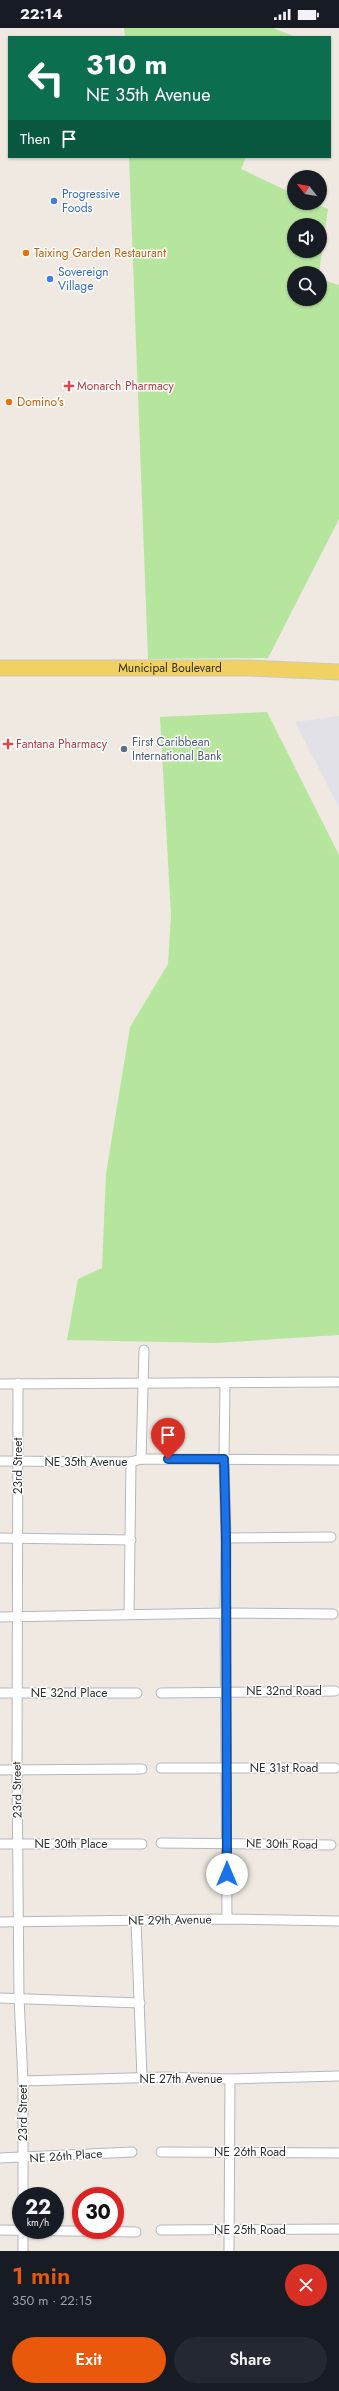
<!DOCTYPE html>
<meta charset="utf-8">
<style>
:root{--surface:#171b24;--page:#242831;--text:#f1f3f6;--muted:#9ea1a6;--accent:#ea580c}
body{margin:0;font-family:Jost,sans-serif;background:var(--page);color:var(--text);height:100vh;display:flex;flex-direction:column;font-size:15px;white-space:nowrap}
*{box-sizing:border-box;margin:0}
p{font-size:13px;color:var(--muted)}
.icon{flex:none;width:22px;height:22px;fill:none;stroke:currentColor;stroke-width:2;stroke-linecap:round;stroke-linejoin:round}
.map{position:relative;height:2223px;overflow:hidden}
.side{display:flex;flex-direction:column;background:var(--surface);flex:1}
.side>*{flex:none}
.guide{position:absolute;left:8px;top:8px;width:323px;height:122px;border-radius:0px;box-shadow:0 1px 3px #0004;background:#0b6e4f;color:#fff;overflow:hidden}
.needle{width:26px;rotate:301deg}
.buttons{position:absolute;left:287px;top:142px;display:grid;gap:8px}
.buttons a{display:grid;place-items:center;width:40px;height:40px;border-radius:50%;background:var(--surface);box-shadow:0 1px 3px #0004;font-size:20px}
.speed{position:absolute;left:12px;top:2159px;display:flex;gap:8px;font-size:20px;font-weight:700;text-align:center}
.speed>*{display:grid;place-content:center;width:52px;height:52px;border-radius:50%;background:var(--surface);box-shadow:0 1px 3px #0004;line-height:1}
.speed small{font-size:10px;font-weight:400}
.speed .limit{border:6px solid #d22;background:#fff;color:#111}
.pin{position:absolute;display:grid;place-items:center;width:34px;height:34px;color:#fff;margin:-41px -17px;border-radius:50% 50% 50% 0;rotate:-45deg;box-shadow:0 0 4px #0007}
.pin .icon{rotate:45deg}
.me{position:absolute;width:44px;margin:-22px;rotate:0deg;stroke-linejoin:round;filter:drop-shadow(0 0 3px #0008)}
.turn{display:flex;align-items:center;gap:14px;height:84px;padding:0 12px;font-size:18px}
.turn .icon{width:52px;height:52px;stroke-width:2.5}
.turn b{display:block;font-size:28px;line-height:34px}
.then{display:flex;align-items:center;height:38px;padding:0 12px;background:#0003;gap:8px;font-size:15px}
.round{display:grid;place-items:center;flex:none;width:42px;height:42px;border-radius:21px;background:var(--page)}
.summary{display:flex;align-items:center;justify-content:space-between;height:68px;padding:0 12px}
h1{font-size:24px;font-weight:600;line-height:30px;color:var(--accent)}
.cta{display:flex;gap:8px;margin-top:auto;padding:8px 12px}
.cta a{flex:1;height:46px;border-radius:24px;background:var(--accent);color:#fff;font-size:16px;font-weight:600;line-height:46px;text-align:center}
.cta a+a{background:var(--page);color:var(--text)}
.status{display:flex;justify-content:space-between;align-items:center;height:28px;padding:0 20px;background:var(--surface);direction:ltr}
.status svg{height:11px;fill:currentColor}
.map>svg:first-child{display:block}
</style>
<div class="status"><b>22:14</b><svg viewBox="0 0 49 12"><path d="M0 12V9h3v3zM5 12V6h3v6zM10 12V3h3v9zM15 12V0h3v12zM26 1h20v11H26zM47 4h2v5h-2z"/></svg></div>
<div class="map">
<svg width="339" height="2223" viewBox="0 0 339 2223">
<rect width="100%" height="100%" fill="#efe9e1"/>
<polygon fill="#e3e1e8" points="339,688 339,780 295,694"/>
<g fill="#b6e59e" fill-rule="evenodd">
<polygon points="124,0 273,0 296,9 125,9"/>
<path d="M129 129H246L241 141 294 166V175H314L328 181 319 245H294V271H320V251L339 257V491L268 630 148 631ZM294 197H320V223H294Z"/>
<polygon points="267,684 339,827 339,1307 216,1315 67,1312 78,1251 102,1240 106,1146 130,999 168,936 171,887 160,689"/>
</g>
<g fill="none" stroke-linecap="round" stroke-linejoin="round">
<g stroke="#b4b7c1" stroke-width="11">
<g id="street">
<polyline points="18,1355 17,1741 19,1970 23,2053 23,2168"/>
<polyline points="225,1355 224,1431 226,1510 225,1585 227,1891"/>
<polyline points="0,1356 337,1354"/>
<polyline points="141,1431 144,1322"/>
<polyline points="0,1433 131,1434 141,1431 339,1432"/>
<polyline points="0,1510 131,1512"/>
<polyline points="226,1510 331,1509"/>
<polyline points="129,1586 131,1434"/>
<polyline points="0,1589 225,1585 333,1586"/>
<polyline points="0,1665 137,1665"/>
<polyline points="161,1665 335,1663"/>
<polyline points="161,1740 335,1740"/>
<polyline points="0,1742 142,1741"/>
<polyline points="161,1815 331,1817"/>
<polyline points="0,1816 142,1816"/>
<polyline points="136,1893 142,2050"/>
<polyline points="0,1894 227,1891 339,1893"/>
<polyline points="0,1970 140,1975"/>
<polyline points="23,2053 164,2049 230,2051 339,2048"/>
<polyline points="161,2124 339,2125"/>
<polyline points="0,2130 132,2124"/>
<polyline points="0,2202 136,2204"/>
<polyline points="23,2202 23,2223"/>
<polyline points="161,2202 339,2201"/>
<polyline points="229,2223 230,2051"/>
</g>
</g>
<g stroke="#c9c9c9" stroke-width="17">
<g id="primary">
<path id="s1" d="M0 640H250L339 644"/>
</g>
</g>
<use href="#street" stroke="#fff" stroke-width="9"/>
<use href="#primary" stroke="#f2d163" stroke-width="15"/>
</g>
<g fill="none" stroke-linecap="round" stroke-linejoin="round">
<g stroke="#114b97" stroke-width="10">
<polyline id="route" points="168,1431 224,1431 226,1510 227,1846"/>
</g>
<use href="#route" stroke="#1a73e8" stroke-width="7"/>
</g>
<g fill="#3f7fe0" stroke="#fff" stroke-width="1.5">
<circle cx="54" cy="173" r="4"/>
<circle cx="50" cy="251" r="4"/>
</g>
<g fill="#e8710a" stroke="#fff" stroke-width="1.5">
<circle cx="26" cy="225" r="4"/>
<circle cx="9" cy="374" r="4"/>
</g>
<g fill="#e0444e" stroke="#fff" stroke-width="1.5">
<path d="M67 352h4v4h4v4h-4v4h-4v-4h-4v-4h4z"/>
<path d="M6 710h4v4h4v4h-4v4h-4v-4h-4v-4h4z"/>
</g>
<circle fill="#5c6f8a" stroke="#fff" stroke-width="1.5" cx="124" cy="721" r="4"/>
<g text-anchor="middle" stroke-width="3" stroke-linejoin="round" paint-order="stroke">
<g font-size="12" fill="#366cbe" stroke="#fff" text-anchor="start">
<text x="62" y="170">Progressive<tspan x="62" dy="14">Foods</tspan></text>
<text x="58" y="248">Sovereign<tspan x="58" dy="14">Village</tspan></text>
</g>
<g font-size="12" fill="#c56008" stroke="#fff" text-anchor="start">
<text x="34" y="229">Taixing Garden Restaurant</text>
<text x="17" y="378">Domino's</text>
</g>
<g font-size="12" fill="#be3a42" stroke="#fff" text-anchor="start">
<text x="77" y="362">Monarch Pharmacy</text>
<text x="16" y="720">Fantana Pharmacy</text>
</g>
<g font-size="12" fill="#2e2e2e" stroke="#fff">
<text dy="4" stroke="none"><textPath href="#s1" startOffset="170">Municipal Boulevard</textPath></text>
<text x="86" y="1438">NE 35th Avenue</text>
<text transform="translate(18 1438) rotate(-90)" y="4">23rd Street</text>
<text x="284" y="1667">NE 32nd Road</text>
<text x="69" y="1669">NE 32nd Place</text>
<text x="284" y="1744">NE 31st Road</text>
<text transform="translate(17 1762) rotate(-91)" y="4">23rd Street</text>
<text x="71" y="1820">NE 30th Place</text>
<text transform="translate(282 1816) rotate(1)" y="4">NE 30th Road</text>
<text transform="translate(170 1892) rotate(-1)" y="4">NE 29th Avenue</text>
<text x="181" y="2055">NE 27th Avenue</text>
<text transform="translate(23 2085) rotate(-90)" y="4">23rd Street</text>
<text x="250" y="2128">NE 26th Road</text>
<text transform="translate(66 2128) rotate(-4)" y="4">NE 26th Place</text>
<text x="250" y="2206">NE 25th Road</text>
</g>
<g font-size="12" fill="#4e5e75" stroke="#fff" text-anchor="start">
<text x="132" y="718">First Caribbean<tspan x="132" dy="14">International Bank</tspan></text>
</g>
</g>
</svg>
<div class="buttons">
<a><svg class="needle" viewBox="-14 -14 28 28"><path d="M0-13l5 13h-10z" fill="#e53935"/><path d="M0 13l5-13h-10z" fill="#9ea1a6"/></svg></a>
<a><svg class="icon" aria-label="sound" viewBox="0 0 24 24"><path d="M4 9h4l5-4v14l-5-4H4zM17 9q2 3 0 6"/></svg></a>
<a><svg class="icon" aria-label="search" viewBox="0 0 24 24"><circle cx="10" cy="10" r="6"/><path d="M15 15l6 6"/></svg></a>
</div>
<div class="speed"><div>22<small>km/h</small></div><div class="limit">30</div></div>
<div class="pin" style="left:168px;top:1431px;background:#d93025"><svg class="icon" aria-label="arrive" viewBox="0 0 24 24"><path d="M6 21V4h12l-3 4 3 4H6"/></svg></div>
<svg class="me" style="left:227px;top:1846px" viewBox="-20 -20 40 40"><circle r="19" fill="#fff"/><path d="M0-13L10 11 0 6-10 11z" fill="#1a73e8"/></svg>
<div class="guide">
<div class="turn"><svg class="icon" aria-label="left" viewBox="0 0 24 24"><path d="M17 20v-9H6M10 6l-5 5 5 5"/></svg><div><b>310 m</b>NE 35th Avenue</div></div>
<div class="then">Then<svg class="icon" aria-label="arrive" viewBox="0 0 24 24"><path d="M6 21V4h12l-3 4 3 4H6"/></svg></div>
</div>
</div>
<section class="side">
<div class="summary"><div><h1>1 min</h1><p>350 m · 22:15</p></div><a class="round" style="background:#d93025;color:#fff"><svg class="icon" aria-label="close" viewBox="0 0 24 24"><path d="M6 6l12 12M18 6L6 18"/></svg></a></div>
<div class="cta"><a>Exit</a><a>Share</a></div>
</section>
